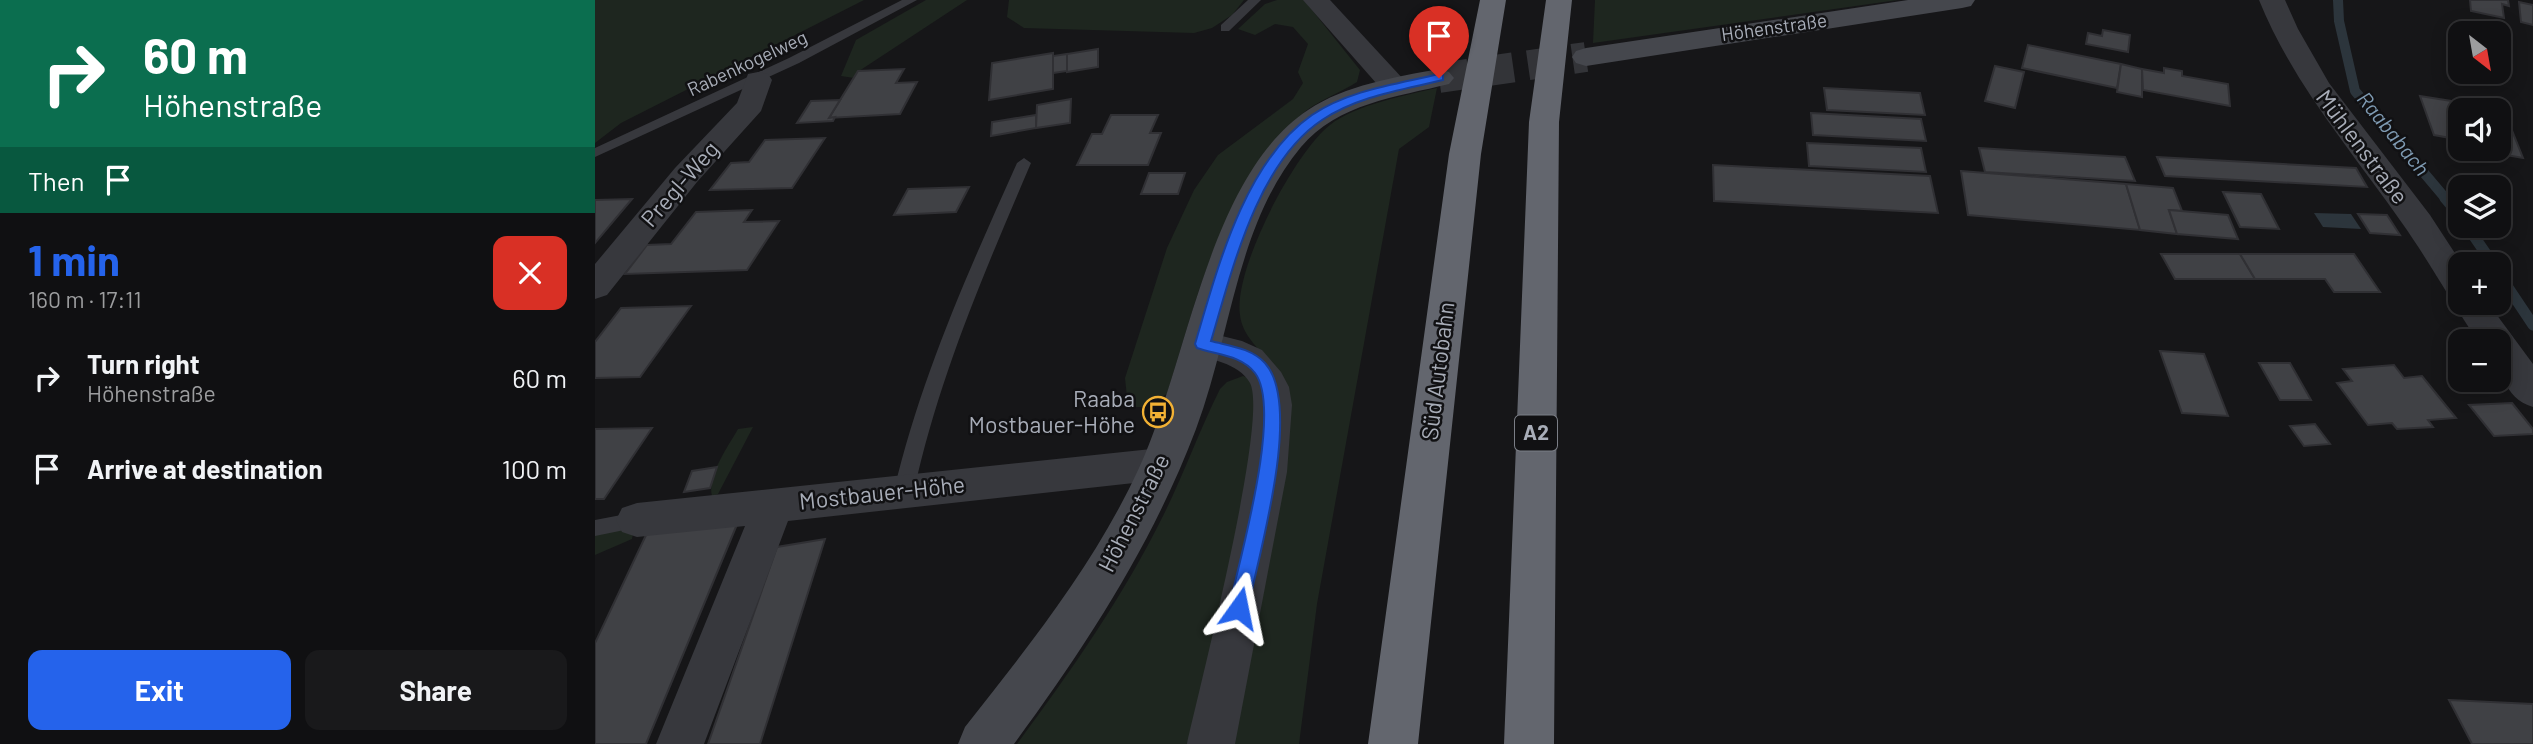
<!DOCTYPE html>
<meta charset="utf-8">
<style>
:root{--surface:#101012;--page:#19191b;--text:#f1f3f6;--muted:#9c9d9f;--line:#303032;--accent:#2563eb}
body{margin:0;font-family:Barlow,sans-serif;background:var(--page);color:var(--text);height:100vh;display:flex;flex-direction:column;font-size:26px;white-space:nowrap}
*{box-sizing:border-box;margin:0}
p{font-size:23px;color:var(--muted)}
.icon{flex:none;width:38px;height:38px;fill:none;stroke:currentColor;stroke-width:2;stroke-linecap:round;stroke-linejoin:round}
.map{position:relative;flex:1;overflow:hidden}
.sheet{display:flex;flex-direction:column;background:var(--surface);width:595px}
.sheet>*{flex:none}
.top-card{background:#0b6e4f;color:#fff;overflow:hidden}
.needle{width:46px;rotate:149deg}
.fabs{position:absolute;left:1853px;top:21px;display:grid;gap:14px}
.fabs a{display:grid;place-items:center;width:63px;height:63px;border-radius:14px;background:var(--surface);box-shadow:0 4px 18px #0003,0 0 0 2px var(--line);font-size:35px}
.pin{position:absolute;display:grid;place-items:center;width:60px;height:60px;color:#fff;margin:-72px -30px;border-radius:50% 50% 50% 0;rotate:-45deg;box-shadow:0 0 7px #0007}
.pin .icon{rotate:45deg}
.me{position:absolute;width:77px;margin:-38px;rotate:12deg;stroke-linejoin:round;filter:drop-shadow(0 0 5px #0008)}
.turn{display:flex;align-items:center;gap:24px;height:147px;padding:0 28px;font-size:32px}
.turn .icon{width:91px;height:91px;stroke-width:2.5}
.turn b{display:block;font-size:49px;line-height:60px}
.then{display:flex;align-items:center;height:66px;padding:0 28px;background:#0003;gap:14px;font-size:26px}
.round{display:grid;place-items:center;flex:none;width:74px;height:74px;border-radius:14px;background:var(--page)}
.overview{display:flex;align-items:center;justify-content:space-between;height:119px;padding:0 28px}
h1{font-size:42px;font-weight:700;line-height:52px;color:var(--accent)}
.button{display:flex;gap:14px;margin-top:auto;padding:14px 28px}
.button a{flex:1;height:80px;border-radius:14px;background:var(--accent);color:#fff;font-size:28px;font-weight:700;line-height:80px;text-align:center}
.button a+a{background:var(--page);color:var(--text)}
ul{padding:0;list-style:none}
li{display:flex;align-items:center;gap:21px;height:91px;padding:0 28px}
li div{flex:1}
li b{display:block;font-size:26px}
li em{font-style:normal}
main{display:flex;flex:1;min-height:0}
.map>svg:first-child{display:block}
</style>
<main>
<section class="sheet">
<div class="top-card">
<div class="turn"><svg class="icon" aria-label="right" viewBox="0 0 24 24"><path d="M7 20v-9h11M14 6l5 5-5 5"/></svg><div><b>60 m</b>Höhenstraße</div></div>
<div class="then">Then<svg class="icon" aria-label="arrive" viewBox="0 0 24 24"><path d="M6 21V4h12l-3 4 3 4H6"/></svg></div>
</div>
<div class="overview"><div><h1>1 min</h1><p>160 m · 17:11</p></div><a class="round" style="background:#d93025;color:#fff"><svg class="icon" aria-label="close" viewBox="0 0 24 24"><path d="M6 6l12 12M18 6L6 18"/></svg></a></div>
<ul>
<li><svg class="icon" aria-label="right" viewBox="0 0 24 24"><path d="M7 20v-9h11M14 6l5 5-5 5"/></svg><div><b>Turn right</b><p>Höhenstraße</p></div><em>60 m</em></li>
<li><svg class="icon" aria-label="arrive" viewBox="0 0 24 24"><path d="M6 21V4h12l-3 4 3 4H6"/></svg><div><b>Arrive at destination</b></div><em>100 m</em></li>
</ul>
<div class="button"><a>Exit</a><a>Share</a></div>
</section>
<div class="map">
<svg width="1938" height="744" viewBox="0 0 1938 744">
<rect width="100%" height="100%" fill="#161618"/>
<g fill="#1e261f">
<polygon points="0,0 269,0 26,123 0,143"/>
<polygon points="331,0 372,0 264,71 259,78 246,76 261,40"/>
<polygon points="414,0 649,0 637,15 617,28 599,33 429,28 412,17"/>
<path d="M682 0H709L765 70 762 82C745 93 722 101 707 114 628 183 602 298 572 394L547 407H533L530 378 572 248 599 190 623 155 698 99 708 83 703 72 713 44 698 27 680 24 660 35 643 29 670 4Z"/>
<polygon points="1000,0 1303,0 998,43"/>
<path d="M842 88 834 127 804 149 722 604 704 744H630L673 360C662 347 647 334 645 315 638 270 699 153 735 125 760 105 811 95 842 88Z"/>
<path d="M648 376 657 379 667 400 602 744H422C476 671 528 597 568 516 589 474 604 431 625 389L632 382Z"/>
<path d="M158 427 123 494 117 496C112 475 133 447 143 429Z"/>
<polygon points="39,527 37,539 0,555 0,535"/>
</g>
<polygon fill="#2c353c" points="1719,213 1756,214 1766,229 1728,227"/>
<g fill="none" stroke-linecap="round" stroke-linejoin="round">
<polyline stroke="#2c353c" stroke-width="10" points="1743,0 1744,21 1760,91 1851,199"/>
<g stroke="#2c353c" stroke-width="11">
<polyline points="1850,198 1866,217"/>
<polyline points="1872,226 1898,264"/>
<polyline points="1904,274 1938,325"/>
</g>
</g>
<g fill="#404145" stroke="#303034" stroke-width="2">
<polygon points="1875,0 1913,0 1914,6 1907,4 1909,18 1876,11"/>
<polygon points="1924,2 1938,5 1938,25 1926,22"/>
<polygon points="1508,30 1535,35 1533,52 1491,44 1493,33 1507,36"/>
<polygon points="1433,45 1526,64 1522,88 1427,68"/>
<polygon points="503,49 503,67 472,72 472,54"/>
<polygon points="458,53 458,89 394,100 397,63"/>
<polygon points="472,54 472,71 458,73 458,56"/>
<polygon points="1526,64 1547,69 1547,97 1522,92"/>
<polygon points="1400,66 1429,72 1420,108 1390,101"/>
<polygon points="1569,68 1587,71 1587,76 1633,84 1635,106 1548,90 1547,69 1569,73"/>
<polygon points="309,69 301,83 322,82 305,114 234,118 263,71"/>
<polygon points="1229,88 1325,93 1330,115 1232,110"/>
<polygon points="1825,96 1894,107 1895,110 1866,110 1866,140 1839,135"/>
<polygon points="476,99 475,123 441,128 442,105"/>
<polygon points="245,100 234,118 240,117 238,121 202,123 216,101"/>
<polygon points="1216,113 1326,119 1331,141 1218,135"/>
<polygon points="441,115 441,128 396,136 397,122"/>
<polygon points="516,115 563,115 555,133 566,133 553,165 482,165 497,134 507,134"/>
<polygon points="1904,127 1916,128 1928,158 1889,151 1888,149 1904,149"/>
<polygon points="230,138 197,188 115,190 136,163 154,162 170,140"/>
<polygon points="1212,143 1326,148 1331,172 1214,166"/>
<polygon points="1384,148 1530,157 1540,181 1390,172"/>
<polygon points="1562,157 1761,168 1772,187 1570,176"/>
<polygon points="1118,165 1335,176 1343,213 1119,201"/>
<polygon points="1366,171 1531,184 1545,230 1373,215"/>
<polygon points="554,173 590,173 583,194 546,194"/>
<polygon points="1531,184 1578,188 1587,211 1574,210 1582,234 1545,230"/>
<polygon points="374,187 361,212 299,215 313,189"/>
<polygon points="1628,192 1666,194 1684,229 1645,227"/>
<polygon points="37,199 0,243 0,200"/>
<polygon points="157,210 149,222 184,221 152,270 30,274 52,245 76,244 101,212"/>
<polygon points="1574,210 1633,215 1643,239 1582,234"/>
<polygon points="1763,214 1792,215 1805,235 1775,233"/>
<polygon points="1566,254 1645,254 1660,279 1580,279"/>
<polygon points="1645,254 1759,254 1785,292 1739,292 1730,279 1660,279"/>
<polygon points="96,306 45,377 0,378 0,342 26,308"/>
<polygon points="1565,351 1609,354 1633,416 1587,413"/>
<polygon points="1664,363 1695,363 1716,400 1685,400"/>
<polygon points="1799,365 1809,378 1827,376 1861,418 1833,420 1838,427 1802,429 1797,423 1773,425 1742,383 1757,381 1748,369"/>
<polygon points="1917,403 1938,429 1938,434 1899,436 1874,405"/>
<polygon points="1720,424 1735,444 1709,446 1695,426"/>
<polygon points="57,428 9,499 0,499 0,429"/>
<polygon points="122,467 115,488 89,492 97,471"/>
<polygon points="143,522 51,744 0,744 0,643 52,533"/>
<polygon points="230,539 165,744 113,744 182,547"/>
<polygon points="1854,700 1938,704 1938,744 1877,744"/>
</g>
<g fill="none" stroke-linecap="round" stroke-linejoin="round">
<polyline stroke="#333438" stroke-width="30" stroke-dasharray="30 15" stroke-linecap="butt" points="844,78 991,57"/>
<g fill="#37383d" fill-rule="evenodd">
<polygon points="307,0 322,0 204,63 0,157 0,148 194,58"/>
<polygon points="653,0 666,0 634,31 626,31 626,25"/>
<path d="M429 158 436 163C390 271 344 376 319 491L316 497 309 499 302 497 299 491C326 376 374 270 422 163Z"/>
<polygon points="42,512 49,514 52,520 49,526 0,536 0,520"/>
</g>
<g fill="#37383d" fill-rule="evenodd">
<polygon points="708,0 735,0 809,80 813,86 809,92 799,94 789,92"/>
<path d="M1664 0H1690L1703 29 1734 83 1835 215 1867 264 1866 303H1893L1938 364V407C1908 398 1904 369 1904 341H1883C1856 302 1836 264 1807 223 1756 150 1698 84 1664 0Z"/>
<polygon points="163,72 173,74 177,80 166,111 102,182 12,295 0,299 0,264 80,168 142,103 153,74"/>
<path d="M607 331 647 341 667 350 686 372 694 387 697 405 692 472 640 744H592C604 689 674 419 655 383 643 362 615 360 594 353L589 344 594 335Z"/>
<polygon points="566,448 580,453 586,464 580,475 566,480 193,521 109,744 61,744 150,526 42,537 27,532 21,520 27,508 42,503"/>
</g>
<g fill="#45474d" fill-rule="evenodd">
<polygon points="1313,0 1380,0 1376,6 1367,8 991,66 981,63 977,57 981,51 991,48"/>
<path d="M844 69 854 72 859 78 854 84C802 97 743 103 706 147 641 225 636 337 601 429 558 543 491 646 419 744H363L370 727C434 646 501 562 544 468 593 363 613 176 713 110 750 85 801 77 844 69Z"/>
</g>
<g fill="#63666e" fill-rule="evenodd">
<polygon points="885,0 911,0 886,154 823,744 773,744 854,154"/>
<polygon points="951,0 977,0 964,122 959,744 909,744 934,122"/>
</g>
</g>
<path fill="#2563eb" stroke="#184099" stroke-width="2" d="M844 74 848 75V80C807 90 763 96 727 120 662 163 637 271 616 341 635 346 656 348 670 363 708 406 664 553 653 608L651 614 644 617 637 614 634 608C644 561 688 410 660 373 646 355 622 355 602 348L600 344C622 270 649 162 717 115 754 90 802 84 844 74Z"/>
<defs>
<g id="bus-ring" transform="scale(1.575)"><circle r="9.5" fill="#111113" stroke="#f2b134" stroke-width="1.5"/><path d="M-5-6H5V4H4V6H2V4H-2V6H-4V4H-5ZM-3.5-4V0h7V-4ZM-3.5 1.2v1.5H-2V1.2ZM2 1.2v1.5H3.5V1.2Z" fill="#f2b134"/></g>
</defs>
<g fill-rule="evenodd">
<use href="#bus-ring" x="563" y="412"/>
</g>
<g text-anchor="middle" stroke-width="5" stroke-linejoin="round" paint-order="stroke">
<g font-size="19" fill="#a8adb8" stroke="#111113">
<text transform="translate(1179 27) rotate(-8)" y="7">Höhenstraße</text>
<text transform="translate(152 63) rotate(-25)" y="7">Rabenkogelweg</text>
</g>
<g font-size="21" font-style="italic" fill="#7f9bb3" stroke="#111113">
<text transform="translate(1798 134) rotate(51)" y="7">Raababach</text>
</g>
<rect fill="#111113" stroke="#7b7e86" stroke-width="2" x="920" y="415.5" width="42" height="35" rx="5"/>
<g font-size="21" font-weight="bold" fill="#a8adb8">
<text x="941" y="440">A2</text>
</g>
<g font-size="23" fill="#a8adb8" stroke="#111113">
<text transform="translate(1767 147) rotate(53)" y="8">Mühlenstraße</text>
<text transform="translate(85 184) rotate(-49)" y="8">Pregl-Weg</text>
<text transform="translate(843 371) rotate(-83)" y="8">Süd Autobahn</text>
<text transform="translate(287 493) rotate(-6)" y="8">Mostbauer-Höhe</text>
<text transform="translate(539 513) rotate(-63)" y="8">Höhenstraße</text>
</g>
<g font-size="23" fill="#a8adb8" stroke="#111113" text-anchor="end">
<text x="540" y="407">Raaba<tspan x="540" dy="26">Mostbauer-Höhe</tspan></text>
</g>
</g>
</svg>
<div class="fabs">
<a><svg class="needle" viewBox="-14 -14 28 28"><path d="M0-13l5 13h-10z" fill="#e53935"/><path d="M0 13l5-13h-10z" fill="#9c9d9f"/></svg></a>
<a><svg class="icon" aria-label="sound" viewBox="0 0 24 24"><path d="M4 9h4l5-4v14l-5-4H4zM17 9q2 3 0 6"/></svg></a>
<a><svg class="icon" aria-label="layers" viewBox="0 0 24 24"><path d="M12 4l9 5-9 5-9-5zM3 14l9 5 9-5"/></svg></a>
<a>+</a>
<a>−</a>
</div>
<div class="pin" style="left:844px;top:78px;background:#d93025"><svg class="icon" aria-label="arrive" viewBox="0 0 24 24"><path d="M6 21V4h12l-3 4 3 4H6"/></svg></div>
<svg class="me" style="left:644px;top:608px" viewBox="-20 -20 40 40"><path d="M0-17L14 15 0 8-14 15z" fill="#2563eb" stroke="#fff" stroke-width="4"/></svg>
</div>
</main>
